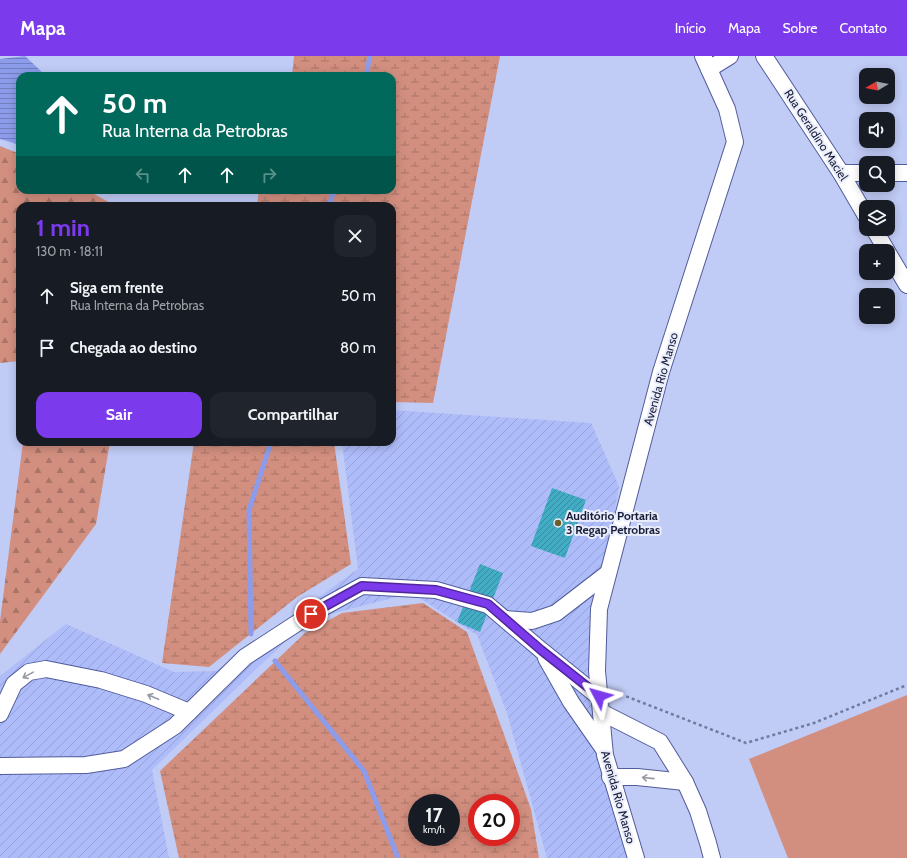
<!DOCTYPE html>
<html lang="pt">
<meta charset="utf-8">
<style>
:root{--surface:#171b24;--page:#20242c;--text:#f1f3f6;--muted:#9ea1a6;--accent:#7c3aed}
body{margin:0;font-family:Cabin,sans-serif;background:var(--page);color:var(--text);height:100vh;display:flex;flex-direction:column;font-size:15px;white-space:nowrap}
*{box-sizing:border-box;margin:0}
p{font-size:13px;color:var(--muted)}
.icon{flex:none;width:22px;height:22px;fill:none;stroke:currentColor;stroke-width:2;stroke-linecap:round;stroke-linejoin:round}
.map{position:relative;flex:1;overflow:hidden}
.drawer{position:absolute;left:16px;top:146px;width:380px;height:244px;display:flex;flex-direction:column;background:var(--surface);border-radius:12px;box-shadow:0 2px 10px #0003}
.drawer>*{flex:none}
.hud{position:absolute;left:16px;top:16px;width:380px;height:122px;border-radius:12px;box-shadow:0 2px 10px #0003;background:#00695c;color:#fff;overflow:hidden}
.needle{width:26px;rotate:260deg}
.fabs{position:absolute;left:859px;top:12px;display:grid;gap:8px}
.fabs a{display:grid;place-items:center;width:36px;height:36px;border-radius:8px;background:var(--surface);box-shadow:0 2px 10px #0003;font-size:20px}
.speed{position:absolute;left:408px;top:738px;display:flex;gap:8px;font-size:20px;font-weight:700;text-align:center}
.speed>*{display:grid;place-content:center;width:52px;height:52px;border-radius:50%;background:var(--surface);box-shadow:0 2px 10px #0003;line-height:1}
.speed small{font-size:10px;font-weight:400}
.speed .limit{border:6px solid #d22;background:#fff;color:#111}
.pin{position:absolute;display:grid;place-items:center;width:34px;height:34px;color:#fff;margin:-17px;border:2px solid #fff;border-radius:50%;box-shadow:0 1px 4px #0007}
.me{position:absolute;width:44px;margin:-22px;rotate:309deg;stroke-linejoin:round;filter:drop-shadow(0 0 3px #0008)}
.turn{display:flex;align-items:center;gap:14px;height:84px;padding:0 20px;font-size:18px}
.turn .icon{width:52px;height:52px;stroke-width:2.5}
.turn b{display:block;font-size:28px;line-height:34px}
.lanes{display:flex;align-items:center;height:38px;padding:0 20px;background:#0003;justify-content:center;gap:20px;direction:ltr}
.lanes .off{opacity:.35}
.round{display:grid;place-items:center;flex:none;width:42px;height:42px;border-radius:12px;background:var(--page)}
.headline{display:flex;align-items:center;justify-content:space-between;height:68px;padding:0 20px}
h1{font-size:24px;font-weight:700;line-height:30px;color:var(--accent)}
.cta{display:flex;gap:8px;margin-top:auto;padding:8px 20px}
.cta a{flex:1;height:46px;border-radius:12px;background:var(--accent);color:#fff;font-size:16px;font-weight:700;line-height:46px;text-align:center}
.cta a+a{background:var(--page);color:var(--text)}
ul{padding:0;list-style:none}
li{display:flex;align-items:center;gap:12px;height:52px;padding:0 20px}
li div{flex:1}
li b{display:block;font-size:15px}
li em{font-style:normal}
header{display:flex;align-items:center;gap:24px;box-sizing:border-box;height:56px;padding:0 20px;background:var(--accent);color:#fff}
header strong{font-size:19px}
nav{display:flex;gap:22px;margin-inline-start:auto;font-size:14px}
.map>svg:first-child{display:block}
</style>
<header>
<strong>Mapa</strong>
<nav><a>Início</a><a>Mapa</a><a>Sobre</a><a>Contato</a></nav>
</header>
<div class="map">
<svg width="907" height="802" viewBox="0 0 907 802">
<defs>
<pattern id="industrial-furrows" width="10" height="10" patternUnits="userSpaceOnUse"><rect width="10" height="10" fill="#afbcfa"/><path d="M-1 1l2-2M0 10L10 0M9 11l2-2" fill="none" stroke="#96a1d7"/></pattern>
<pattern id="forest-firs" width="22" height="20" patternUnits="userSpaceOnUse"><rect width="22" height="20" fill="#d28f7f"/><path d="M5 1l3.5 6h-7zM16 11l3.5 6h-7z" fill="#aa7469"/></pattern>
<pattern id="wetland-marsh" width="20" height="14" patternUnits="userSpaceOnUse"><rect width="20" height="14" fill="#d28f7f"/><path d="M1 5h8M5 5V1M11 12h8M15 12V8" fill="none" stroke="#aa7469"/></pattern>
<pattern id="water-rules" width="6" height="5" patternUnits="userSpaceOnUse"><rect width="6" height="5" fill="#8d9cea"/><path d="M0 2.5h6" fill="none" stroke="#727fbe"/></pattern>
<pattern id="building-hatch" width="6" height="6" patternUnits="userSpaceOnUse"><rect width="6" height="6" fill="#41acc3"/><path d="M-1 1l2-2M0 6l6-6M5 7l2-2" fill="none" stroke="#368b9f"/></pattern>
</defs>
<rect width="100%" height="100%" fill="#c0cbf6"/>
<polygon fill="url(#industrial-furrows)" points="392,354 591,367 619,430 590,605 629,756 635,802 547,802 507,657 477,579 412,537 307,564 152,714 169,802 0,802 0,620 66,568 174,616 216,615 358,513 342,386 392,386"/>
<polygon fill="#d28f7f" points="907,639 907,802 788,802 749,703"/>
<g fill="url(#forest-firs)">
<polygon points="0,90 20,98 20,134 87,134 116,150 20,150 20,305 0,307"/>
<polygon points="23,386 110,386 96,468 0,598 0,565"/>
</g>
<g fill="url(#wetland-marsh)" fill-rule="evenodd">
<polygon points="294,0 500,0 433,347 392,346 392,150 257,150 259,134 392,134 392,20 292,20"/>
<polygon points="194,386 334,386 351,508 297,541 209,611 162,607"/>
<path d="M423 547 467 576 531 753 539 802H179L160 715 305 577 342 557ZM417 747H451V781H417ZM477 747H511V781H477Z"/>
</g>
<polygon fill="url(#water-rules)" points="25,0 44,18 44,20 20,20 20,89 0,83 0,3"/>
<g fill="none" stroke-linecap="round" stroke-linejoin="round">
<g stroke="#8d9cea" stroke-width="5">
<polyline points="366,20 370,0"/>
<polyline points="329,150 334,134"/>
<polyline points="251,578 249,454 271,386"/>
<polyline points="275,605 364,715 398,802"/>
</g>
</g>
<g fill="url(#building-hatch)">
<polygon points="552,432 586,444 565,502 531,490"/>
<polygon points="480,508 503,517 480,576 457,566"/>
</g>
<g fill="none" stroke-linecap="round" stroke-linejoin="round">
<g stroke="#515c9b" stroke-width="18">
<g id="minor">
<polyline points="764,0 841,117 866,160"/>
<polyline points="709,13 730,0"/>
<polyline points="841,117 866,117"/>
<polyline points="888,117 907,117"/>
<polyline points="874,173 887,195"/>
<polyline points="888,197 907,229"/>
<polyline points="506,563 532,565 556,557 608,517"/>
<polyline points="546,602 571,646 603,692"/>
<polyline points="601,656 660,686 685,726 698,755 708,787 712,802"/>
<polyline points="0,658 14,628 29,616 46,613 101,624 146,638 189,656"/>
<polyline points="0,710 86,709 124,703 175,670 245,601 311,558 362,530 436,534 488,549 541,594 599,641"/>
<polyline points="610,721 637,721 685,726"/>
<polyline points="636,802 605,699 597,615 599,553 661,316 735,86 727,53 703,0"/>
</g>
</g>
<polyline stroke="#727a9d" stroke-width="2.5" stroke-dasharray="3 3" stroke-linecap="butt" points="615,636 746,687 814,667 907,629"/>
<use href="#minor" stroke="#fff" stroke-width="16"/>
</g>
<defs><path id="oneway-shaft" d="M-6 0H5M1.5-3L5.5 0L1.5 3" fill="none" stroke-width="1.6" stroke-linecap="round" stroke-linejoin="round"/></defs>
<g stroke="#9899a5">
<use href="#oneway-shaft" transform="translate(28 619) rotate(151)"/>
<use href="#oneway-shaft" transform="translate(153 641) rotate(-157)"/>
<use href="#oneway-shaft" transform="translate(648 722) rotate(-174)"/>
</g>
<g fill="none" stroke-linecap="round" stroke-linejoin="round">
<g stroke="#51269a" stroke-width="10">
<polyline id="route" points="311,558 362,530 436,534 488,548 541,594 599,640"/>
</g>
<use href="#route" stroke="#7c3aed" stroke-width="7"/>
</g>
<circle fill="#6c5f2c" stroke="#e9edfc" stroke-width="1.5" cx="558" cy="467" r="4"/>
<g text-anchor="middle" stroke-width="4" stroke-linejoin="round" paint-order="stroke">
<g font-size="12" fill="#191d37" stroke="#e9edfc">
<text transform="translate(816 79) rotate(57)" y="4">Rua Geraldino Maciel</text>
<text transform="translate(661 323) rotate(-74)" y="4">Avenida Rio Manso</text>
<text transform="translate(618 741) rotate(74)" y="4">Avenida Rio Manso</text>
</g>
<g font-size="12" font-weight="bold" fill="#191d37" stroke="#e9edfc" text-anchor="start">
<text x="566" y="464">Auditório Portaria<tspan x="566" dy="14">3 Regap Petrobras</tspan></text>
</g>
</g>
</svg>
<div class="fabs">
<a><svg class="needle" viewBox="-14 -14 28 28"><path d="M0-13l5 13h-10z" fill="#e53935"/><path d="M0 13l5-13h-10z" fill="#9ea1a6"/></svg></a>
<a><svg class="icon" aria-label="sound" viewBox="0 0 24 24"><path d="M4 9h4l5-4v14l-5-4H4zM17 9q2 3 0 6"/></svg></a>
<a><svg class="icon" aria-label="search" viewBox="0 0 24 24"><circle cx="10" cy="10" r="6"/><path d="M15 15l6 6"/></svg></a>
<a><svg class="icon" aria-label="layers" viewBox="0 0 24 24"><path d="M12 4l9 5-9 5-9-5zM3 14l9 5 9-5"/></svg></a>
<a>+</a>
<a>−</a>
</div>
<div class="speed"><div>17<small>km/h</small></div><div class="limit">20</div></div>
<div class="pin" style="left:311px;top:558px;background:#d93025"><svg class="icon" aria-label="arrive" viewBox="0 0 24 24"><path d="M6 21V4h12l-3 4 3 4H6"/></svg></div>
<svg class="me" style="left:599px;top:640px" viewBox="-20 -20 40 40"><path d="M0-17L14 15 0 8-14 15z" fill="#7c3aed" stroke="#fff" stroke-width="4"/></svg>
<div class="hud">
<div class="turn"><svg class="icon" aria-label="ahead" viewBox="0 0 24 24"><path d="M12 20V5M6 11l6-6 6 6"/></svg><div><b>50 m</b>Rua Interna da Petrobras</div></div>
<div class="lanes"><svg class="icon off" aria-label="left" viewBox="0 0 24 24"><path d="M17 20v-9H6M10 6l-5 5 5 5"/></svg><svg class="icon" aria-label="ahead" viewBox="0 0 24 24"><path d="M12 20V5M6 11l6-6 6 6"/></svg><svg class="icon" aria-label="ahead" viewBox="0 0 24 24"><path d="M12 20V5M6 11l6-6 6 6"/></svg><svg class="icon off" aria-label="right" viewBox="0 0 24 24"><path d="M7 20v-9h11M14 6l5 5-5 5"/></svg></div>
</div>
<section class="drawer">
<div class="headline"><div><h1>1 min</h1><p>130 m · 18:11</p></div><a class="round"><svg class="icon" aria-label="close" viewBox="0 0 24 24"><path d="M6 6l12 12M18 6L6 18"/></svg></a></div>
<ul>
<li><svg class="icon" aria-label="ahead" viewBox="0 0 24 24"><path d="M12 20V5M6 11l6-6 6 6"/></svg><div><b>Siga em frente</b><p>Rua Interna da Petrobras</p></div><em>50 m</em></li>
<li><svg class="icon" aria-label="arrive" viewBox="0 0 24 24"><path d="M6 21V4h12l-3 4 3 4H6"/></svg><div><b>Chegada ao destino</b></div><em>80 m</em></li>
</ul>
<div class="cta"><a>Sair</a><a>Compartilhar</a></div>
</section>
</div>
